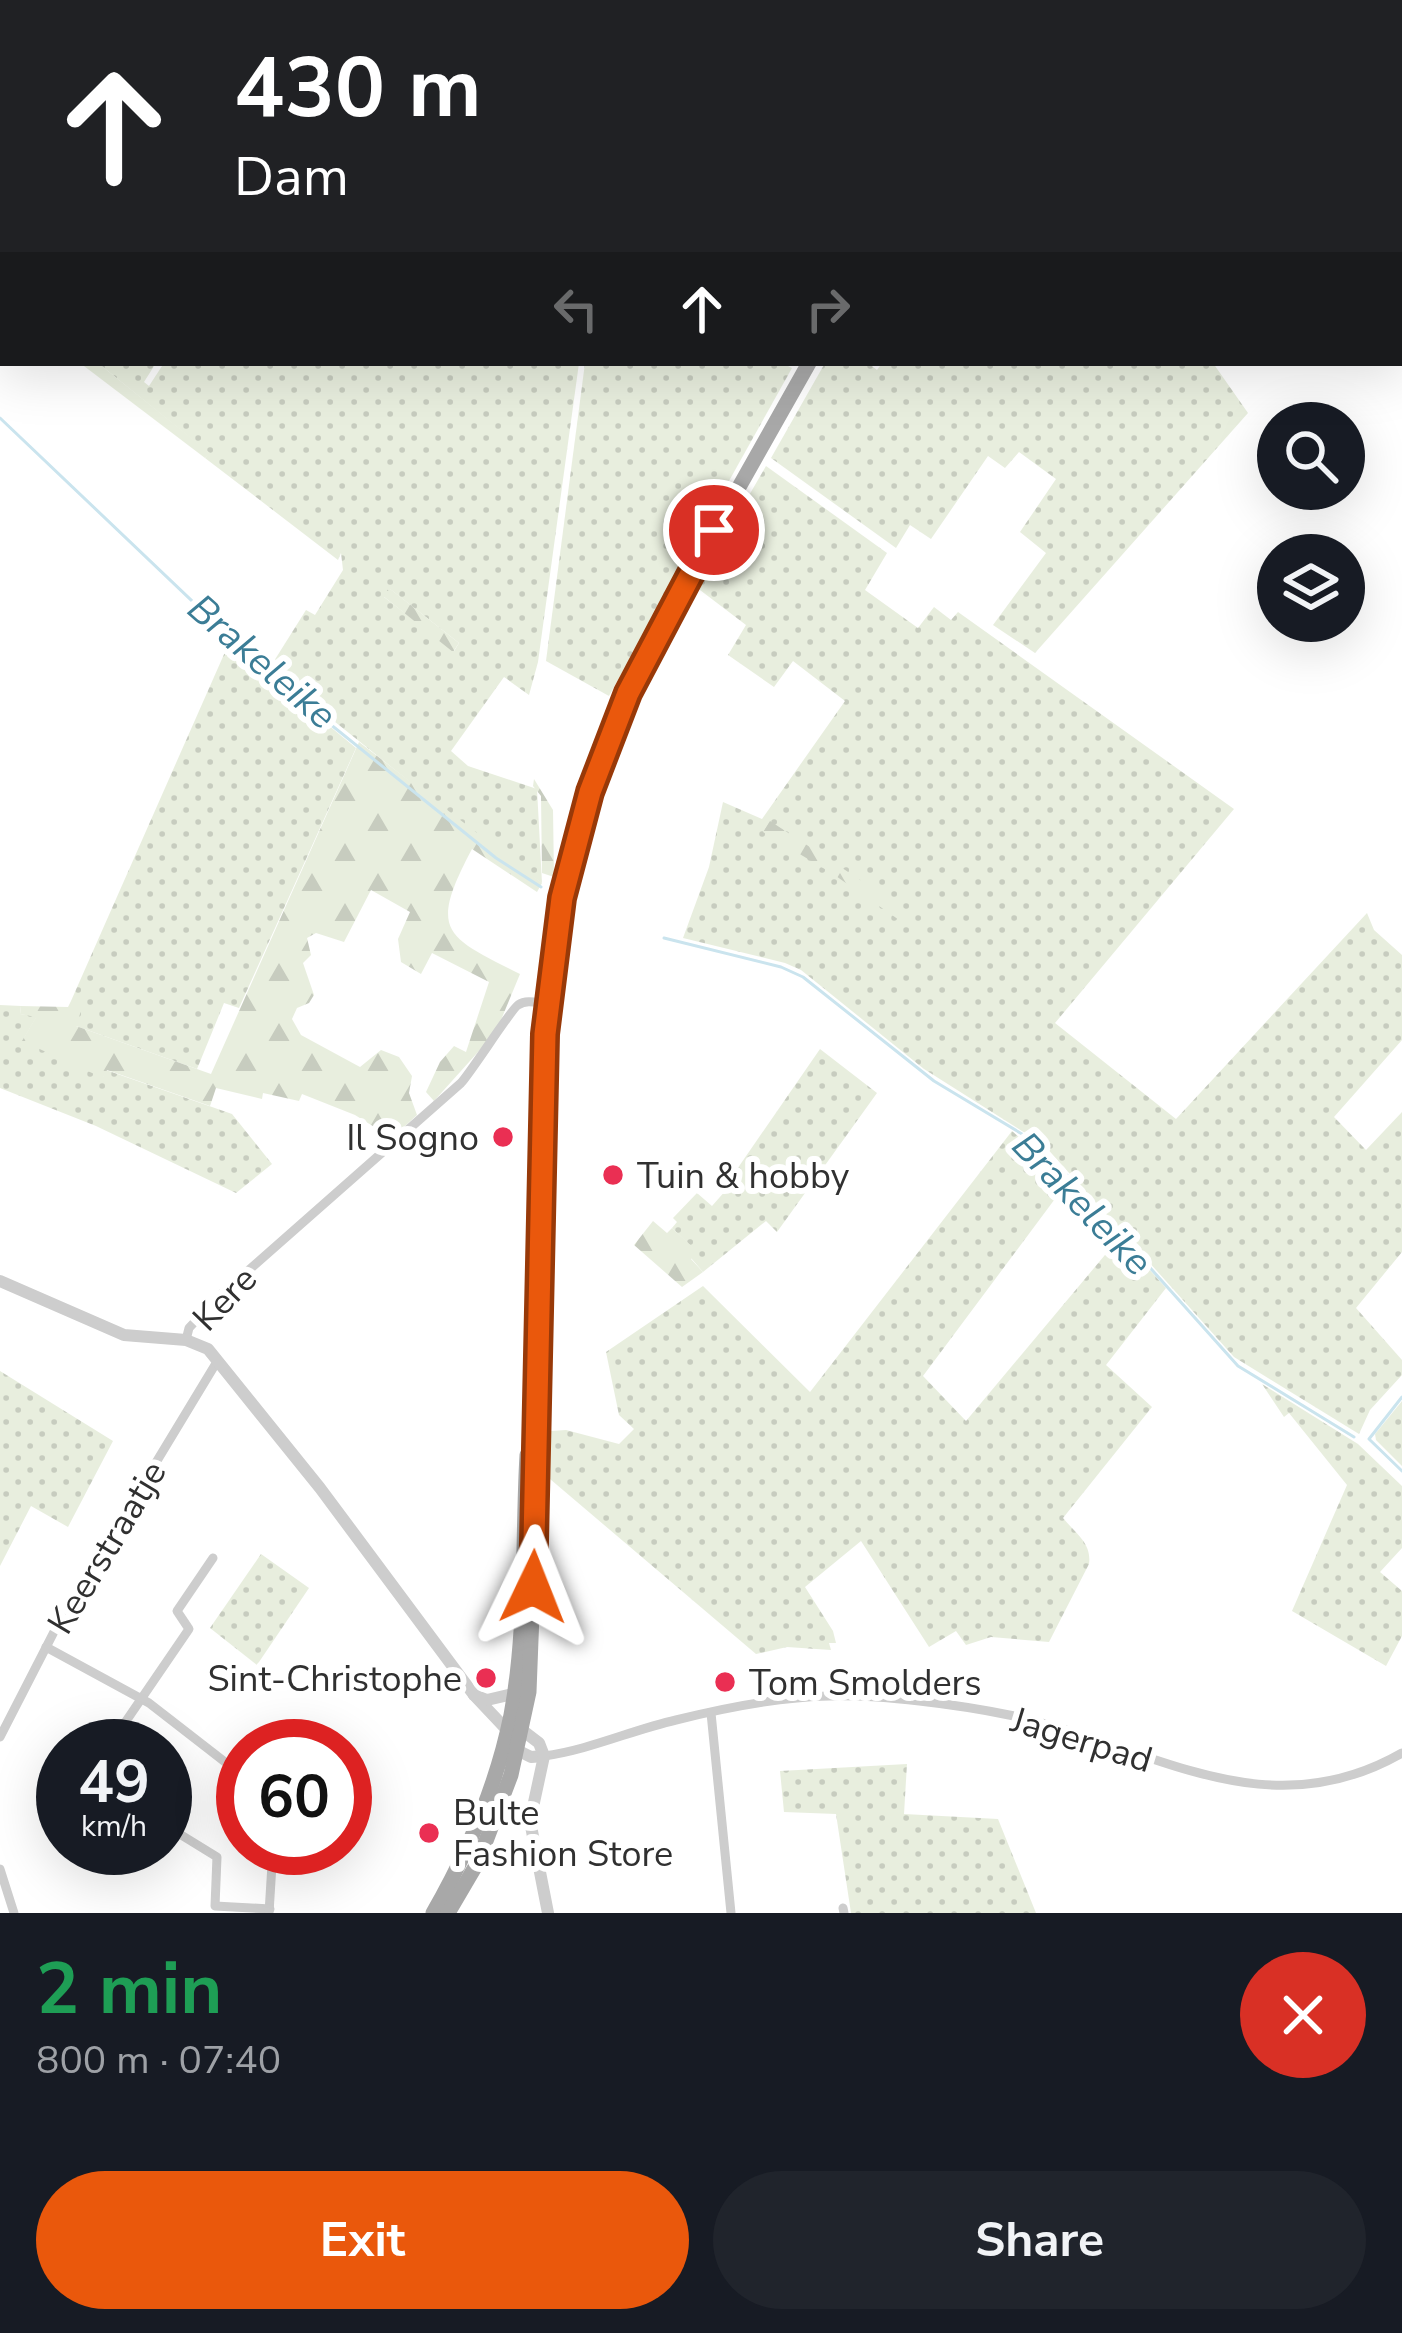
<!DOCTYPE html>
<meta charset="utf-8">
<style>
:root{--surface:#171b24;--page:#20242c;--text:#f1f3f6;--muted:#9ea1a6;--accent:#ea580c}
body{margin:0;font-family:"Nunito Sans",sans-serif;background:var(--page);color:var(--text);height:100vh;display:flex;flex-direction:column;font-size:45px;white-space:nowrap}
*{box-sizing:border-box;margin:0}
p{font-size:39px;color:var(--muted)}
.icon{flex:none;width:66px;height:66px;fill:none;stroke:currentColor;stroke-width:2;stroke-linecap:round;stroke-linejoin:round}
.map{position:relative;height:1913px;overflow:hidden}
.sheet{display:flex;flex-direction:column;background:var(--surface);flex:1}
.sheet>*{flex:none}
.hud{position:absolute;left:0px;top:0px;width:1404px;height:366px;box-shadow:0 12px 48px #0002;background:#202124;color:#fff;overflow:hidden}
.fabs{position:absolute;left:1257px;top:402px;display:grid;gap:24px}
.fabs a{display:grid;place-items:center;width:108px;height:108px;border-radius:50%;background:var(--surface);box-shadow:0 12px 48px #0002;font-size:60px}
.speed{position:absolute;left:36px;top:1719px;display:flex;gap:24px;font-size:60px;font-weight:700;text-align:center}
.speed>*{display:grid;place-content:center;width:156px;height:156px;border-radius:50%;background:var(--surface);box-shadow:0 12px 48px #0002;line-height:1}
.speed small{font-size:30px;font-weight:400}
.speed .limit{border:18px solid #d22;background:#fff;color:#111}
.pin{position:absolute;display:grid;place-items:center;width:102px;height:102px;color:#fff;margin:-51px;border:6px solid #fff;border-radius:50%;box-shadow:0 3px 12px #0007}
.me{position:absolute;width:132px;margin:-66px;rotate:2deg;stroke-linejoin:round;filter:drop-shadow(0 0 9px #0008)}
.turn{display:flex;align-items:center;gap:42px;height:252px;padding:0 36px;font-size:54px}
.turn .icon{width:156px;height:156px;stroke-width:2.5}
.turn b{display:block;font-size:84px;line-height:102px}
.lanes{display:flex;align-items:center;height:114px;padding:0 36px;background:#0003;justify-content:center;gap:60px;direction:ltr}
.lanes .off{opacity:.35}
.round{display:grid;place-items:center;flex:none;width:126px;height:126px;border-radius:63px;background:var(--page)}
.headline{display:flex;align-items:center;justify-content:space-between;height:204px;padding:0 36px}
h1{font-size:72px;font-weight:700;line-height:90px;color:#1e9e55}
.primary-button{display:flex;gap:24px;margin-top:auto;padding:24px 36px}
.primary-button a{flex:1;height:138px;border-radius:72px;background:var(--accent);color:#fff;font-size:48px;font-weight:700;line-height:138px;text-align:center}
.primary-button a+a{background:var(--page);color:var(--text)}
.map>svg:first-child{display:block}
</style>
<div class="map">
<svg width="1402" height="1913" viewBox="0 0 1402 1913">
<defs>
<pattern id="grass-dots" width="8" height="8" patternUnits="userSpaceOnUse" patternTransform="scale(3)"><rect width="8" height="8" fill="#e8eede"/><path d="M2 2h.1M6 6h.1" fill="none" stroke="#c7ccbf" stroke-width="1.8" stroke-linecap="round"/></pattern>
<pattern id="forest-firs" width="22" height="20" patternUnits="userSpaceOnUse" patternTransform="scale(3)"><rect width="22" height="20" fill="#e8eede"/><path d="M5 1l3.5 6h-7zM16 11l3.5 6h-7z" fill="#c7ccbf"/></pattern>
</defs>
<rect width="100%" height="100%" fill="#fff"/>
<g fill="url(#grass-dots)" fill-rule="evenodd">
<polygon points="302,0 621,0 301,3"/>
<path d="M98 363H156L144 382 149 386 164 363H579L538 662 529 695 504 677 451 751 468 766 537 789 542 883 505 858 269 669 306 610 315 615 343 570 341 553 338 560 205 458 209 453ZM390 589 459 643 454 651 384 597Z"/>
<polygon points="585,363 782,363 792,368 609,696 546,661"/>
<polygon points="825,363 868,363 877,370 882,363 1213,363 1248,413 1035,653 993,625 1046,553 1020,532 1056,479 1019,452 1005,468 988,456 931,539 910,525 896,548 771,458"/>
<polygon points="766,466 887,553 865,590 918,628 934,607 951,620 958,612 1234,809 1055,1023 1176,1119 1367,913 1374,930 1402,955 1402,1040 1334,1117 1366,1150 1402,1112 1402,1252 1356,1308 1402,1360 1402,1375 1370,1410 1359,1434 1234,1357 1044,1145 924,1069 801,970 785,963 683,938 709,867 723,802 762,819 845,701 793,661 774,687 728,655 746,625 696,587"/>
<polygon points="229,643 356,748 239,1008 224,1003 197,1069 76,1026 71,1001"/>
<polygon points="0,1005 21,1006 20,1014 37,1016 23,1040 103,1077 106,1070 232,1114 272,1164 236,1193 96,1126 0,1088"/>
<polygon points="820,1049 877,1093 777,1232 766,1221 703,1272 691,1258 697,1252 672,1228 677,1222 673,1218 697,1193 712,1206 734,1181 733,1175"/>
<path d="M1012 1131 1069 1180 923 1376 966 1421 1120 1237 1166 1288 1106 1365 1152 1407 1063 1518C1075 1533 1092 1543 1089 1564L1049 1642 991 1637 966 1645 956 1631 929 1647 861 1541 805 1587 833 1631 836 1643H829L831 1650 787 1647 756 1654 550 1479 551 1431 566 1430 619 1444 634 1429 619 1415 606 1352 703 1286 810 1392Z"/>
<polygon points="0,1371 113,1441 68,1527 31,1506 0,1566"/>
<polygon points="1262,1384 1358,1444 1402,1486 1402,1548 1380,1572 1402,1591 1402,1636 1386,1666 1292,1611 1347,1485 1289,1413 1284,1417"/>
<polygon points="1402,1401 1402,1466 1376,1440 1375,1434"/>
<polygon points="261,1554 309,1588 257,1665 210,1628"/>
<polygon points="907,1764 904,1814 998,1819 1036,1913 851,1913 836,1814 784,1812 780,1771"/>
</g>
<g fill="url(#forest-firs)">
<polygon points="80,363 98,363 210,453 205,458"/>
<polygon points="389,588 459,643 453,652 383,596"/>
<path d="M359 742 542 883 537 892 472 849C428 932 445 936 520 974L496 1032 434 1101 426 1092 440 1062 454 1046 466 1052 489 982 432 953 421 974 401 962 398 939 410 912 371 890 344 942 316 933 307 938 311 955 303 963 314 995 309 1003 297 1008 292 1019 301 1035 360 1067 381 1050 399 1057 412 1076 409 1093 417 1115 392 1138 355 1115 302 1094 299 1101 263 1093 262 1099 216 1088 210 1106 107 1070 103 1078 22 1041 36 1017 20 1014 21 1006 68 1007 71 1001 83 1005 76 1026 211 1074Z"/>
<polygon points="534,779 553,810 554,877 542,873 541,796 533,786"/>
<polygon points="770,821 908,911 902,922 833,874 763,832"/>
<polygon points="653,1221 667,1233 672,1228 698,1252 691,1259 703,1272 682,1287 634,1245"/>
</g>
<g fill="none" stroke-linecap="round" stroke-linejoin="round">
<g stroke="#cae4ee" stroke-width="3">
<polyline points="0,418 273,678 496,858 541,887"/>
<polyline points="664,938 781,967 803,977 934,1081 1022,1134 1067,1175 1238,1366 1354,1437"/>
<polyline points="1402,1397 1369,1439 1402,1471"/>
</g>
<g stroke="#cdcdcd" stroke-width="9">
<path d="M186 1340 189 1328 217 1298 461 1083C472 1071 512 1008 518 1005 527 999 537 1003 547 1004"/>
<polyline points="46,1647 149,1703 243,1776"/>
<polyline points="711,1713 731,1913"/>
<polyline points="0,1737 57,1626 218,1360"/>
<polyline points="109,1746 189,1629 177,1611 213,1558"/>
<polyline points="284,1746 292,1736"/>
<path d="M544 1756C589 1750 632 1730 676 1720 724 1708 779 1697 829 1696 878 1694 961 1705 1009 1715 1146 1743 1263 1833 1402 1753"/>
<polyline points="165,1825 217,1857 215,1906 270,1909"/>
<polyline points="0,1869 14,1913"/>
<polyline points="843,1908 844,1913"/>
<polyline points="269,1913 273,1848"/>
</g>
<g stroke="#cdcdcd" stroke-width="12">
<polyline points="0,1281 124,1335 186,1340 208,1349 320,1488 474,1695 507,1730 517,1750 531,1757 544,1756"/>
<polyline points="474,1695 487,1700 513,1694"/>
<polyline points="515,1730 522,1730 539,1743 544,1756 530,1821 548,1913"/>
</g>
<g stroke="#a8a8a8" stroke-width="15">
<polyline points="1012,3 1013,0"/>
<path d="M433 1913C468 1852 497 1784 511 1715 527 1630 522 1540 527 1455"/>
<polyline points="448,1913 478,1862 511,1775 529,1692 537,1484 534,1411 545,1034 569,859 628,693 668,613 809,363"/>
</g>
</g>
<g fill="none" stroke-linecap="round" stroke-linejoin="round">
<g stroke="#983908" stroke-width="30">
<polyline id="route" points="533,1587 545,1034 562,898 590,792 628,693 714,530"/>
</g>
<use href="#route" stroke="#ea580c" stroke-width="21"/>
</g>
<g fill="#ea2f53" stroke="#fff" stroke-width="4.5">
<circle cx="503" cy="1137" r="12"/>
<circle cx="613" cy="1175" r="12"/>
<circle cx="486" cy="1678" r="12"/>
<circle cx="725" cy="1682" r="12"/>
<circle cx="429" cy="1833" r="12"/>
</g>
<g text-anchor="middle" stroke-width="12" stroke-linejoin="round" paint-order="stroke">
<g font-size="36" fill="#303030" stroke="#fff" text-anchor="start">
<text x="479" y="1150" text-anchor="end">Il Sogno</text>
<text x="637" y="1188">Tuin &amp; hobby</text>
<text x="462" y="1691" text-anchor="end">Sint-Christophe</text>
<text x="749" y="1695">Tom Smolders</text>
<text x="453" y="1825">Bulte<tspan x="453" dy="41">Fashion Store</tspan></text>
</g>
<g font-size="36" fill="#303030" stroke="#fff">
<text transform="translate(224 1298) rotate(-46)" y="13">Kere</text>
<text transform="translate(106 1547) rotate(-59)" y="13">Keerstraatje</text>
<text transform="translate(1082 1739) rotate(17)" y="13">Jagerpad</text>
</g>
<g font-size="39" font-style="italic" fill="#3b7d96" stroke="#fff">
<text transform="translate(263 661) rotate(41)" y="14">Brakeleike</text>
<text transform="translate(1083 1203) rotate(46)" y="14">Brakeleike</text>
</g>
</g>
</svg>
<div class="fabs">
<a><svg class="icon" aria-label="search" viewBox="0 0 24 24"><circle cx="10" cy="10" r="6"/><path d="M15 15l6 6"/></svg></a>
<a><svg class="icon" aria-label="layers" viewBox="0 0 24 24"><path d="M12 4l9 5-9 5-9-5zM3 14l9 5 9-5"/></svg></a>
</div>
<div class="speed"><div>49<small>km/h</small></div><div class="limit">60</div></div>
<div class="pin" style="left:714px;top:530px;background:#d93025"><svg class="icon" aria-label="arrive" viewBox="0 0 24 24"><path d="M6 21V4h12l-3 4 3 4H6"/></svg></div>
<svg class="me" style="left:533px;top:1587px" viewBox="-20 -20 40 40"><path d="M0-17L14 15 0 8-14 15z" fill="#ea580c" stroke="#fff" stroke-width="4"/></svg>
<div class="hud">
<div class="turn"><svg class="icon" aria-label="ahead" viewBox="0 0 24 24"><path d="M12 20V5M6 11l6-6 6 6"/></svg><div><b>430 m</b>Dam</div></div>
<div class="lanes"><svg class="icon off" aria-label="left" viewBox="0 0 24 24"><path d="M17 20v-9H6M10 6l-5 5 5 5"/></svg><svg class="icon" aria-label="ahead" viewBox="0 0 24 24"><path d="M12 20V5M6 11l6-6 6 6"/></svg><svg class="icon off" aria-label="right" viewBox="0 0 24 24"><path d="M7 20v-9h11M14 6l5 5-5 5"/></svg></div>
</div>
</div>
<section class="sheet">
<div class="headline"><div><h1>2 min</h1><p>800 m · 07:40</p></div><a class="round" style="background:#d93025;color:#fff"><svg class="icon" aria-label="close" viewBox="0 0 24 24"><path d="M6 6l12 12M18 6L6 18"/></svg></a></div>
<div class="primary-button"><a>Exit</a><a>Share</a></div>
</section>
